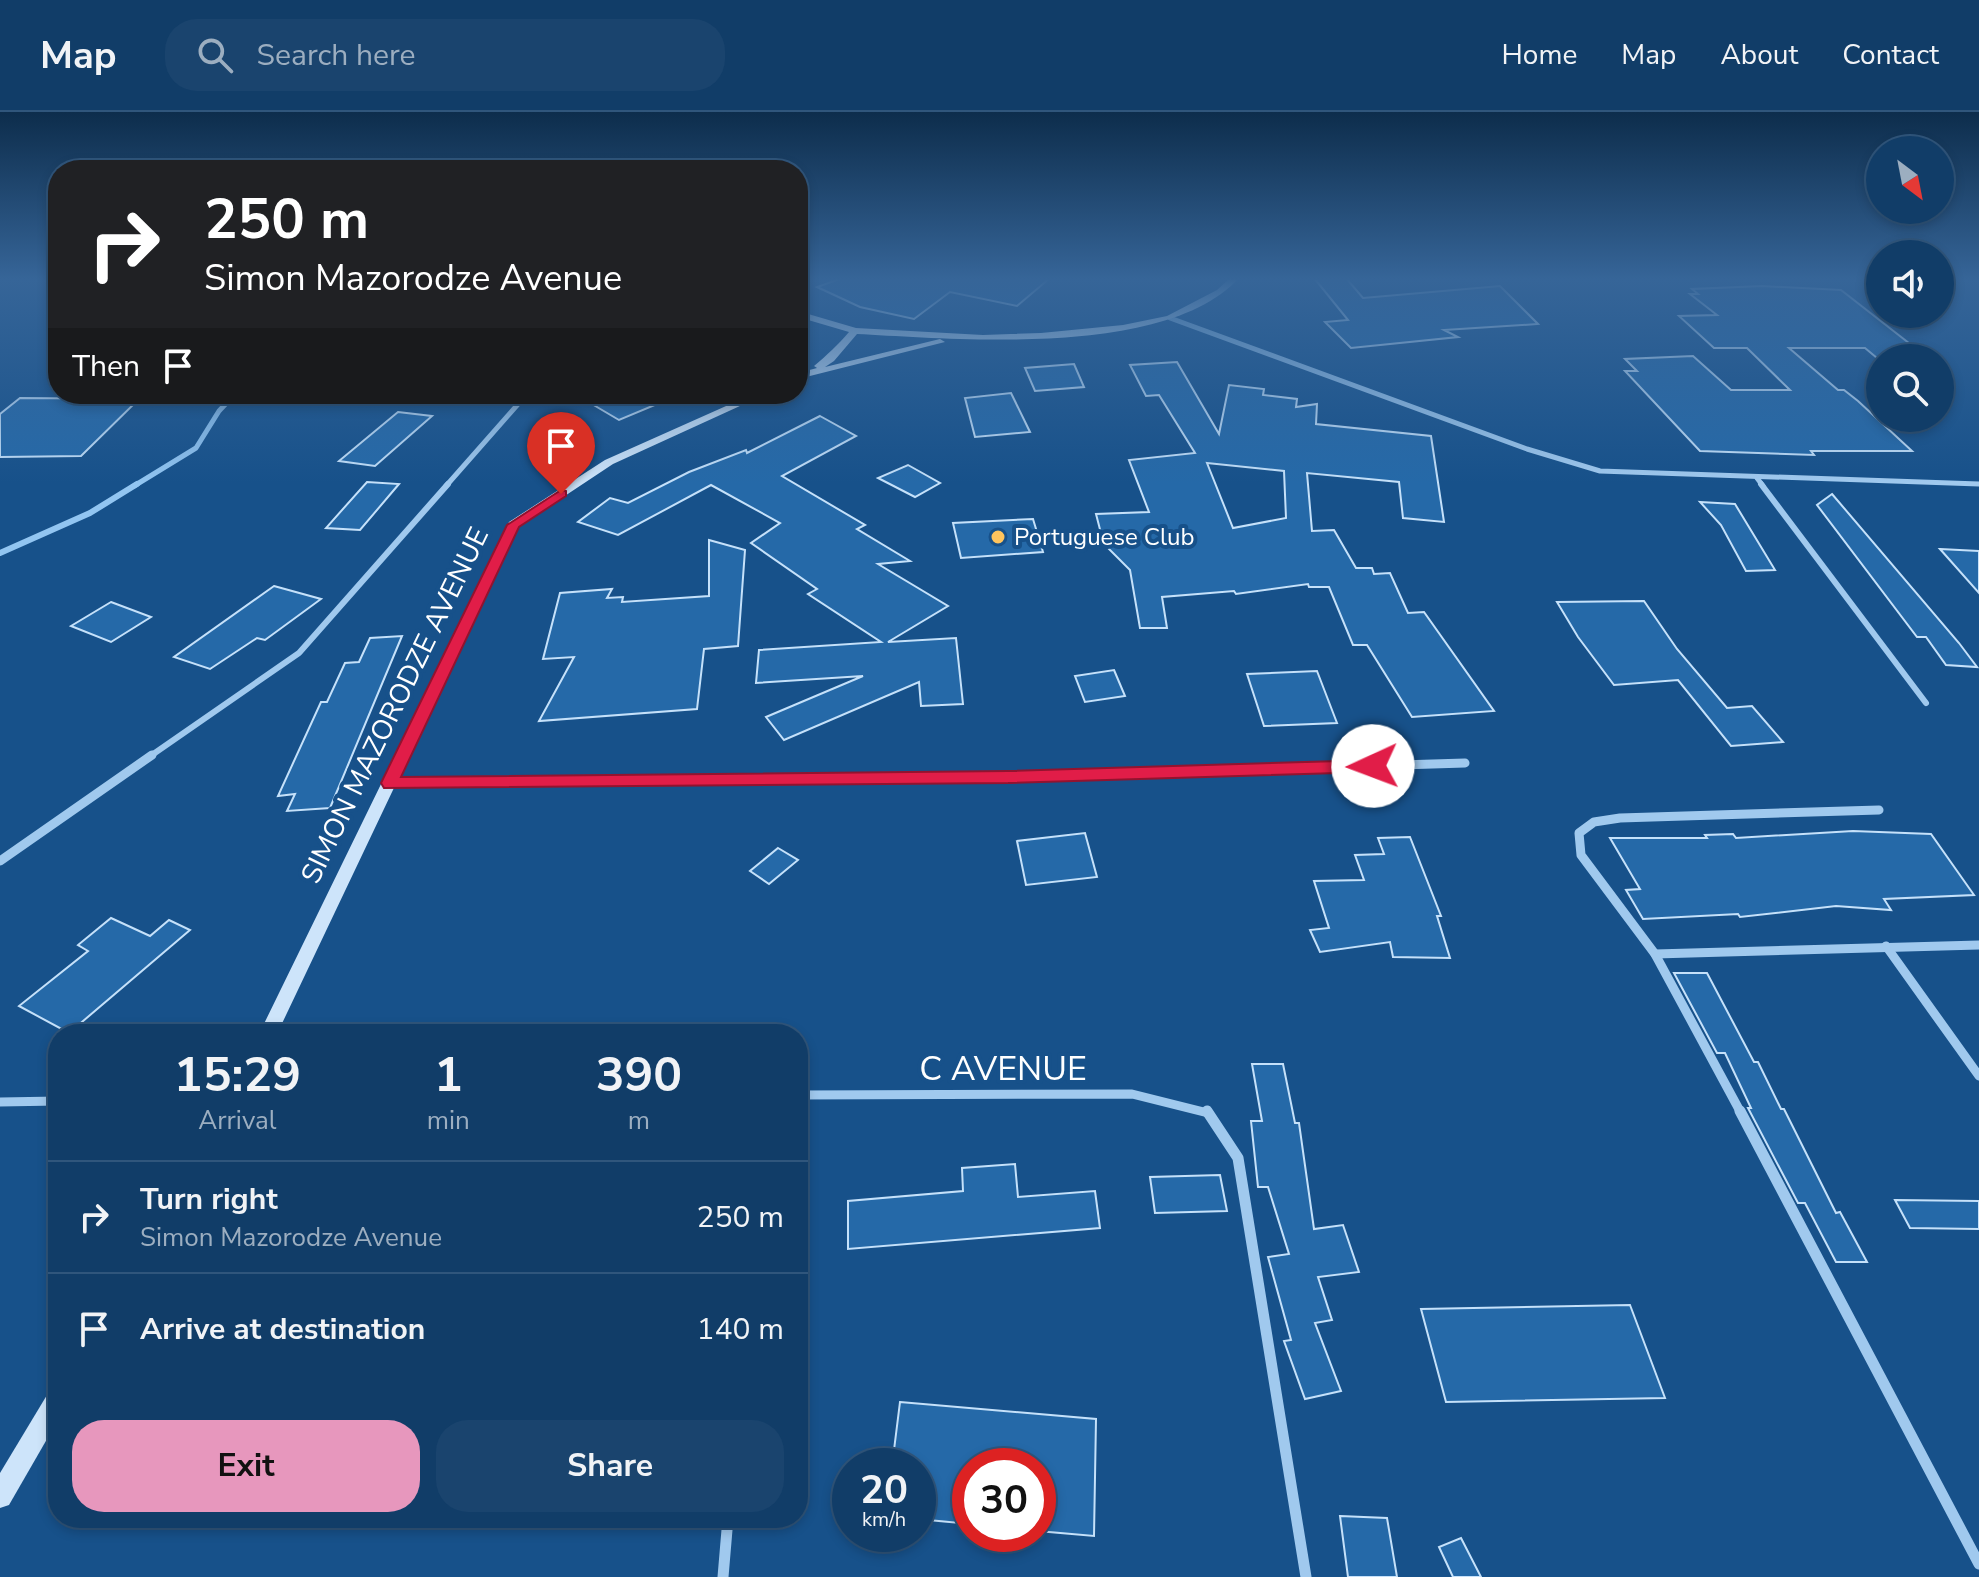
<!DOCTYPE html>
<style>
:root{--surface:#113d68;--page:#1a446e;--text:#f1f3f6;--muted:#9caec0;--line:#30567c;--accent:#e797bd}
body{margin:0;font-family:"Nunito Sans",sans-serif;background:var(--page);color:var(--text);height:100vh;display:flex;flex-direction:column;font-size:30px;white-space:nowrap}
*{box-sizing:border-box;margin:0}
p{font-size:26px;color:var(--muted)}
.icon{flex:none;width:44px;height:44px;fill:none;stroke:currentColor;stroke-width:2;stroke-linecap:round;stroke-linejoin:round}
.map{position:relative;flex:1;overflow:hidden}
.sheet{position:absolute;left:48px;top:912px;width:760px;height:504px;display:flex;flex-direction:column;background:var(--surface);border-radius:32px;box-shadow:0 4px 12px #0003,0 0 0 2px var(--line)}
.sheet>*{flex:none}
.guide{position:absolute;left:48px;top:48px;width:760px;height:244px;border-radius:32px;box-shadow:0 4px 12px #0003,0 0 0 2px var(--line);background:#202124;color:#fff;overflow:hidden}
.needle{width:52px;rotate:148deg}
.tools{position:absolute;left:1866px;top:24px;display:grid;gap:16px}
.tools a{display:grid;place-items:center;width:88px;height:88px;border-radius:50%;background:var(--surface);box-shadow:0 4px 12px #0003,0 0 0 2px var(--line);font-size:40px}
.speed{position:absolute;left:832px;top:1336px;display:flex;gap:16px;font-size:40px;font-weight:700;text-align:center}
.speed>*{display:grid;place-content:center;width:104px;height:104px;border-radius:50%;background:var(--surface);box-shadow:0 4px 12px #0003,0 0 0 2px var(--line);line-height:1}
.speed small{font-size:20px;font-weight:400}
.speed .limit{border:12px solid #d22;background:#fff;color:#111}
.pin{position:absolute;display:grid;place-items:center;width:68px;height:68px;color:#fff;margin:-82px -34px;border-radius:50% 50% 50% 0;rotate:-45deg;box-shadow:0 0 8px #0007}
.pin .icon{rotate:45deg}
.me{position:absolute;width:88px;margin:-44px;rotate:268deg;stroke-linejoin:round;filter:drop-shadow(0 0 6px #0008)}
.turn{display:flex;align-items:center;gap:28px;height:168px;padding:0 24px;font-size:36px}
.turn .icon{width:104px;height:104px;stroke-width:2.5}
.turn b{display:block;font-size:56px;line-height:68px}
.then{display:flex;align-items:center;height:76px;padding:0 24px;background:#0003;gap:16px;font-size:30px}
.eta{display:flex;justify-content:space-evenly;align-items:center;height:136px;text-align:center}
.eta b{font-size:48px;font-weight:700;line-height:56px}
.primary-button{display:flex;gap:16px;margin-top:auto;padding:16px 24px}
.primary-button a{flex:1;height:92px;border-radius:32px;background:var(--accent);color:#111;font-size:32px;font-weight:700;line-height:92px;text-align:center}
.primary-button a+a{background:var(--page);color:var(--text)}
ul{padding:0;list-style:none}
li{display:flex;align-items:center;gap:24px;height:112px;padding:0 24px;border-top:2px solid var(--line)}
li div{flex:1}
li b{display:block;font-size:30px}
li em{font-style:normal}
header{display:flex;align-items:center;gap:48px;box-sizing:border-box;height:112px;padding:0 40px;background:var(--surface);border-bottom:2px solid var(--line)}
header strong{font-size:38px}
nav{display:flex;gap:44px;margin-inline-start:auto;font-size:28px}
.search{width:560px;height:72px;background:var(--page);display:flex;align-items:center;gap:20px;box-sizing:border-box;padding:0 28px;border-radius:32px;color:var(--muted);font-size:30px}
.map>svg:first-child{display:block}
</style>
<header>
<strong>Map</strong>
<div class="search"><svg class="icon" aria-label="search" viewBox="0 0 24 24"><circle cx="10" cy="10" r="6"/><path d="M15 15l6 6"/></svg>Search here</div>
<nav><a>Home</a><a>Map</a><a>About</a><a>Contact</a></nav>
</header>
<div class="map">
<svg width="1979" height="1465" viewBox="0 0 1979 1465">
<rect width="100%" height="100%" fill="#17518a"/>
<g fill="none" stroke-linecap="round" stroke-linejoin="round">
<polyline stroke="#92c5f1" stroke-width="5" points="134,374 196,336 219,299 235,282"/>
<polyline stroke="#92c5f1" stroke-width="6" points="0,441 90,401 137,372"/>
</g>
<g fill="#2569a8" stroke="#c5e1fa" stroke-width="2" fill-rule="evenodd">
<polygon points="842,166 1050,166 1017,194 950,180 914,207 860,195 817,175"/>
<polygon points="1314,166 1346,166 1363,186 1500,174 1538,212 1444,218 1458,225 1351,236 1325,210 1348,208"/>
<polygon points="1762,174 1841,178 1928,246 1877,246 1865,236 1789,236 1838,278 1844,278 1858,289 1912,339 1811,339 1814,343 1700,339 1625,259 1637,259 1625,247 1693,244 1731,278 1790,278 1747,236 1714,236 1679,204 1717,203 1690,182 1698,182 1692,177"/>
<path d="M1177 250 1219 322 1229 273 1264 277 1263 283 1297 287 1296 295 1317 292 1316 312 1431 324 1444 410 1403 406 1399 370 1307 361 1312 419 1334 418 1356 456H1372L1374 462 1390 461 1408 501 1424 500 1494 599 1412 605 1367 533H1353L1329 475H1309L1308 472 1236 482 1234 479 1162 485 1167 516H1140L1130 458 1108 436 1106 429H1103L1096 402 1149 400 1129 348 1195 341 1159 283 1146 284 1130 253ZM1207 351 1284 359 1286 406 1233 416Z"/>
<polygon points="1074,252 1084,275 1035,279 1025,256"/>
<polygon points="1011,281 1030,320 975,325 965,286"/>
<polygon points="575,282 681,282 619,308"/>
<polygon points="20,286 139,287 81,344 0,345 0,302"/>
<polygon points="398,300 432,304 375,354 339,349"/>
<polygon points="820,304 856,324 782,364 865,413 857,417 910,449 878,452 948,494 888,530 956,526 963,592 921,594 919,570 784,628 766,605 863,564 756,571 759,538 881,530 808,482 817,477 751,431 780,411 711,373 618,423 578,410 610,386 628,391 689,360 746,338 747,341"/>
<polygon points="908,353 940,371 915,385 878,366"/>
<polygon points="367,370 399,372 360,418 326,416"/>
<polygon points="1832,382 1959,531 1977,555 1946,553 1926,525 1917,525 1817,393"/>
<polygon points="1700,390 1735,392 1775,458 1746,459 1721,413"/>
<polygon points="1033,407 1043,440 961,446 953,411"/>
<polygon points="709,428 745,438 738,534 704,537 697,597 539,609 574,545 543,547 560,481 612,477 607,486 623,485 622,490 709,484"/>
<polygon points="1940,437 1979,439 1979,481"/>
<polygon points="274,474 321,487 265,528 257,526 210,557 174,545"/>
<polygon points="1644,489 1677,537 1727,596 1752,594 1783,630 1731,634 1678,568 1614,573 1578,525 1557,490"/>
<polygon points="111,490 151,505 111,530 71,514"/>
<polygon points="402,524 330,696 287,699 295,682 278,684 321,590 327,590 345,551 359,550 370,526"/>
<polygon points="1114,558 1125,584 1085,590 1075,564"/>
<polygon points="1317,559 1337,611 1264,614 1247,562"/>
<polygon points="1853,719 1931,722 1974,783 1884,787 1891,798 1836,794 1740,805 1738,802 1643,807 1626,778 1640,777 1610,726 1707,726 1705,723 1733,722 1736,726"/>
<polygon points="1085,721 1097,765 1026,773 1017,729"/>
<polygon points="1410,725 1441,804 1437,804 1450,846 1393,845 1390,830 1320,840 1310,818 1329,816 1314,769 1364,768 1355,743 1384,742 1378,726"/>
<polygon points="778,736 798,748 769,772 750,759"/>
<polygon points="111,806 150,824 169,808 190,818 69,921 19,894 88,839 78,833"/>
<polygon points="1674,861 1707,861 1754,950 1758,950 1781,997 1784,997 1836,1101 1840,1100 1867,1150 1836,1150 1805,1091 1798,1091 1748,996 1751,996 1725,941 1717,941"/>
<polygon points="1252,952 1283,952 1295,1011 1299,1011 1314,1117 1343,1113 1359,1160 1318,1165 1332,1208 1315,1211 1341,1279 1305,1287 1284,1229 1291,1228 1268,1145 1289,1142 1268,1075 1258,1075 1251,1009 1262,1009"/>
<polygon points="1015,1052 1018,1085 1095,1079 1100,1116 848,1137 848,1089 963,1079 962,1056"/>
<polygon points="1220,1063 1227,1099 1155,1101 1150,1065"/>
<polygon points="1895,1088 1979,1089 1979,1117 1910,1116"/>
<polygon points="1630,1193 1665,1286 1446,1290 1421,1197"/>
<polygon points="900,1290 1096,1307 1094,1424 1038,1419 1038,1354 970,1354 970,1412 918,1407 918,1354 892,1354"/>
<polygon points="1340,1404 1387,1406 1397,1465 1348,1465"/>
<polygon points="1461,1426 1481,1465 1453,1465 1439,1435"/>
</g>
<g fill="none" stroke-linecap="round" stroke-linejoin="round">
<g stroke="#a0c9ee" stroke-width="5">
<polyline points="1170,206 1527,337 1600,359 1979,372"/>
<polyline points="1757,366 1763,374"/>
<polyline points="446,374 527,282"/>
</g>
<g stroke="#a0c9ee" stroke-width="6">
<polyline points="1761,372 1926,591"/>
<polyline points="149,645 299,541 448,372"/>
</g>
<g stroke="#a0c9ee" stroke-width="9">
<polyline points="390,671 1008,665 1465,651"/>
<polyline points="0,749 152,643"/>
<polyline points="1886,834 1979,964"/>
<polyline points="1655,842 1979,833"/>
<polyline points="798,983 1132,982 1208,1001"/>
<polyline points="0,990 58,989"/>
<polyline points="1741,1001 1655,842 1581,743 1579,721 1594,710 1620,706 1879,698"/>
</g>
<g stroke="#a0c9ee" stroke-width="11">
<polyline points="1207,999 1238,1046 1306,1465"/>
<polyline points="1740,999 1979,1452"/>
<polyline points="723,1465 728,1406"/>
</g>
<g fill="#cde4fa" fill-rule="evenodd">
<path d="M1230 166H1239C1166 246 958 227 857 222L834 249 825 255 940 227 945 230 798 267V261L817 256 814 254C827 243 838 233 849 220L798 205V199L856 216 983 223 1041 221 1123 213 1167 204 1217 178Z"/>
<polygon points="753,282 766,282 613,352 518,415 277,922 259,922 509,410 605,348"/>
<polygon points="58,1274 58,1308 9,1393 0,1396 0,1361 50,1278"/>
</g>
</g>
<linearGradient id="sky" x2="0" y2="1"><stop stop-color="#0d2d4c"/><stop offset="0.45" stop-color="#366598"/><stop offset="1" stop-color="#366598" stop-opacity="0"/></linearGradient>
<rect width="1979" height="371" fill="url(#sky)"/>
<polygon fill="#e11d48" stroke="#92132f" stroke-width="2" points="561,378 566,379 566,384 519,415 401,665 1008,659 1373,648 1382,654 1373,660 1008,671 384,676 381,671 507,413"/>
<circle fill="#ffc45d" stroke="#17518a" stroke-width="3" cx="998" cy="425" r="8"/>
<g text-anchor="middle" stroke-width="8" stroke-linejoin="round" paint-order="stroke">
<g font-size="24" fill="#fff" stroke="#17518a" text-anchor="start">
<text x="1014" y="433">Portuguese Club</text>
</g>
<g font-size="28" fill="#fff" stroke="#17518a">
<text transform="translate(394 593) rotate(-64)" y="10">SIMON MAZORODZE AVENUE</text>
</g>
<g font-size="34" fill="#fff" stroke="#17518a">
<text x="1003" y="968">C AVENUE</text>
</g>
</g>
</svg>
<div class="tools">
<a><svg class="needle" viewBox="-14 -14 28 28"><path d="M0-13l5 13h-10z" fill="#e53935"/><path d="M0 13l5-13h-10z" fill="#9caec0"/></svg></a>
<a><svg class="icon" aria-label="sound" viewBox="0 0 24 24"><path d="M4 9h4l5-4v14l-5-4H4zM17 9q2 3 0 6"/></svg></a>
<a><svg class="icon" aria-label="search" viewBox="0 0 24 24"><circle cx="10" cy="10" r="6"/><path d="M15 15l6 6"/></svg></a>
</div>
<div class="speed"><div>20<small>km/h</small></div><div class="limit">30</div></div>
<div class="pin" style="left:561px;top:382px;background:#d93025"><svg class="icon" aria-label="arrive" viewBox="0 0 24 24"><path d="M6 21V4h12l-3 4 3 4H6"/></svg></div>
<svg class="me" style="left:1373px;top:654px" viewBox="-20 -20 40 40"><circle r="19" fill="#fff"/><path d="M0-13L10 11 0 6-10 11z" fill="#e11d48"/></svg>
<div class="guide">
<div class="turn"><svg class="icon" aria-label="right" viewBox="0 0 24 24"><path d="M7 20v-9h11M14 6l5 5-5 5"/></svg><div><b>250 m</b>Simon Mazorodze Avenue</div></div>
<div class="then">Then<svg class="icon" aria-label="arrive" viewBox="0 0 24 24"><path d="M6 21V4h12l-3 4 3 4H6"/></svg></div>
</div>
<section class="sheet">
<div class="eta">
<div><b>15:29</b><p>Arrival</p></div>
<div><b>1</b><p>min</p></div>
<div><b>390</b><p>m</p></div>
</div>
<ul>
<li><svg class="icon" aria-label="right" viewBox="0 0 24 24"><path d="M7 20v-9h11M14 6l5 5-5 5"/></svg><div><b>Turn right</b><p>Simon Mazorodze Avenue</p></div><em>250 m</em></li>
<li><svg class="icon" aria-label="arrive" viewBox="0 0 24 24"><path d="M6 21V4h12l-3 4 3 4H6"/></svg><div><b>Arrive at destination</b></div><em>140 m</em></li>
</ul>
<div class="primary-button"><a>Exit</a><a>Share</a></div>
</section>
</div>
